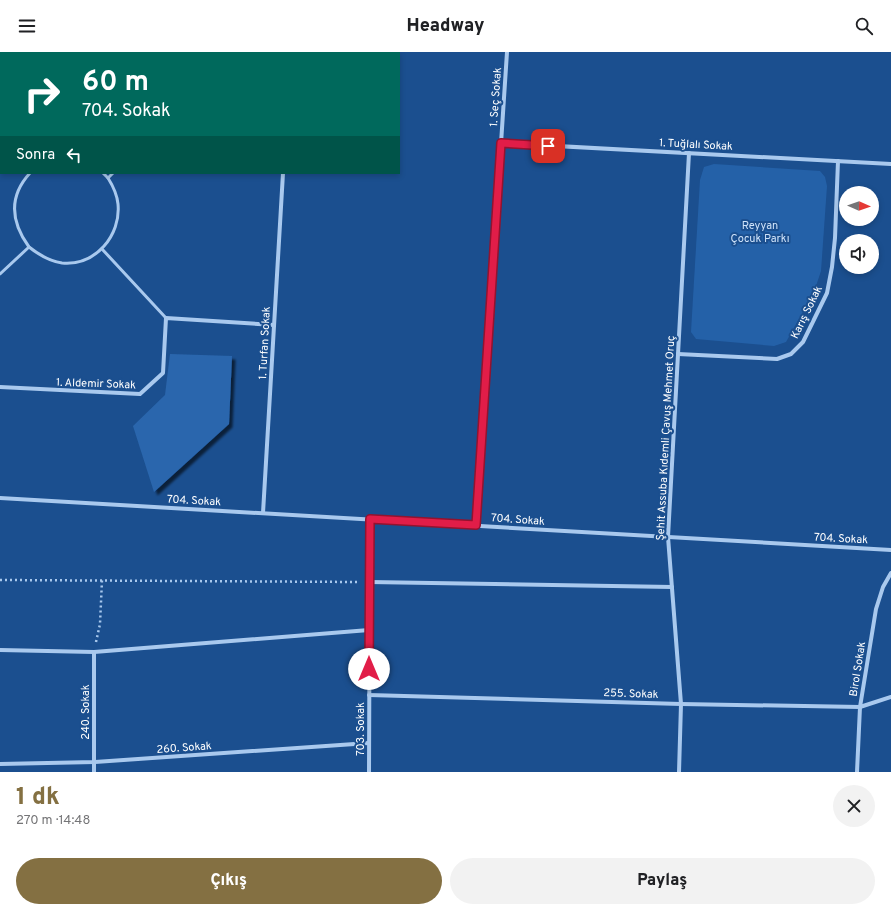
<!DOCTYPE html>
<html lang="tr">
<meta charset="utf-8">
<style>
:root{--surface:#fff;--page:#f2f2f2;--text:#202124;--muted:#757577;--accent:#847042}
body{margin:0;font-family:Overpass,sans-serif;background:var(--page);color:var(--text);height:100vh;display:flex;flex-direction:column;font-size:15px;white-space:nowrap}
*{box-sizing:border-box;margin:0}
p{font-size:13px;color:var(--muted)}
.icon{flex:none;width:22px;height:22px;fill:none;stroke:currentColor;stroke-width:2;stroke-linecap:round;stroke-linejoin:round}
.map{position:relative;height:720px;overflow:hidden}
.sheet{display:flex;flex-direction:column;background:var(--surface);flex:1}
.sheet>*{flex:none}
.banner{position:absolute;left:0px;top:0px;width:400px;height:122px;box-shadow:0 2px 6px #0003;background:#00695c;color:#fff;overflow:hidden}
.needle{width:26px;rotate:92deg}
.controls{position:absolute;left:839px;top:134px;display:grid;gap:8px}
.controls a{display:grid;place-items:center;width:40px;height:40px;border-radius:50%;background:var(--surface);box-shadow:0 2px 6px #0003;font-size:20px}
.pin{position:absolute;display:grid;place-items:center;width:34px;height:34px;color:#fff;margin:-17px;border-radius:8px;box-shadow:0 2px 6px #0006}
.me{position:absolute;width:44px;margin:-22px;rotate:0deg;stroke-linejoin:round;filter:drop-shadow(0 0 3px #0008)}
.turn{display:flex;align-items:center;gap:14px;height:84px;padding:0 16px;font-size:18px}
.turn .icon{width:52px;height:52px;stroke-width:2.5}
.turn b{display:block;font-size:28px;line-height:34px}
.then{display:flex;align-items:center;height:38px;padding:0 16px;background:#0003;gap:8px;font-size:15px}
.round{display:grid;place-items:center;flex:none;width:42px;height:42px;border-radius:21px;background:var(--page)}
.overview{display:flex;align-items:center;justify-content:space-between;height:68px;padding:0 16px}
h1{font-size:24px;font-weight:800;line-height:30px;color:var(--accent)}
.button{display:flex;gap:8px;margin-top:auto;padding:8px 16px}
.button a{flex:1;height:46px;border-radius:24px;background:var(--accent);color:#fff;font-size:16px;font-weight:800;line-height:46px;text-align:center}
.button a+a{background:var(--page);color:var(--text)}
header{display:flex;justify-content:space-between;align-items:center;height:52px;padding:0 16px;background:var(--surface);font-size:18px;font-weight:800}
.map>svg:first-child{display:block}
</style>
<header><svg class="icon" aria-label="menu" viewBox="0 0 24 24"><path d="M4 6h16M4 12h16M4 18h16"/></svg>Headway<svg class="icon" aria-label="search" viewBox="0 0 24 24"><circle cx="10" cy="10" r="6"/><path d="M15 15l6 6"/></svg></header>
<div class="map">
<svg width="891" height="720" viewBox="0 0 891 720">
<defs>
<filter id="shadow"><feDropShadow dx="3.5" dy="3.5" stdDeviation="1" flood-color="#0009"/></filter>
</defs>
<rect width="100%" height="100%" fill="#1b4f8f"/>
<polygon fill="#2461a8" points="714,112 820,119 825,125 827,134 821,219 814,240 786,290 774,294 696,287 691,280 700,128 704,115"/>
<polygon fill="#2a66ad" filter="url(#shadow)" points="170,302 232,304 229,372 154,440 133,374 165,343"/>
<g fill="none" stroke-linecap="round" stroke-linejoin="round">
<g stroke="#a9c9ee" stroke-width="2.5" stroke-dasharray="2 3" stroke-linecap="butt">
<polyline points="201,0 202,1"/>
<polyline points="0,528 359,530"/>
<polyline points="96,590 100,572 102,528"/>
</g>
<g stroke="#a9c9ee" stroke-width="3">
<polyline points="0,79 1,80"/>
<polyline points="103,121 108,126"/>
<path d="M29 195C11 170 8 145 30 121"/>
<polyline points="102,197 166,266"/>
<path d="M0 222 29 195C39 203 49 209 62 211 96 214 121 183 118 152 117 142 113 134 108 126L113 121"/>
</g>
<g stroke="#a9c9ee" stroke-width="4">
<polyline points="290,1 290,0"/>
<polyline points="501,91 891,112"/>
<polyline points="678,302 777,307 791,302 803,290 827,241 832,215 835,186 838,109"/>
<polyline points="0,335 140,342 163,321 166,266 274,273"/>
<polyline points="0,446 891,498"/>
<polyline points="263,461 283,121"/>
<polyline points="476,473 507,0"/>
<polyline points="369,530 672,535"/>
<polyline points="0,598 94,600 369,578"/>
<polyline points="94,600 94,720"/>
<polyline points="369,643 681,652 860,655 891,645"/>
<polyline points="0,712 95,710 369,691"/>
<polyline points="369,720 370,467"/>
<polyline points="679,720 681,652 668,485 689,101"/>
<polyline points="857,720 860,655 876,557 883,535 891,521"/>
</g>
</g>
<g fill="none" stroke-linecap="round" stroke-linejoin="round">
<g stroke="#92132f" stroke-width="10">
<polyline id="route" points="369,617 370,467 476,473 501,91 548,94"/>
</g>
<use href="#route" stroke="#e11d48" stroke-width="7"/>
</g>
<g text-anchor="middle" stroke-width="4" stroke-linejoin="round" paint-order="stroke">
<g font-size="11" fill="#fff" stroke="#1b4f8f">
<text transform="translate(495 45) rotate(-86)" y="4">1. Seç Sokak</text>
<text transform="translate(696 92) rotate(3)" y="4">1. Tuğlalı Sokak</text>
<text transform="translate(806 260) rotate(-64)" y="4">Karış Sokak</text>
<text transform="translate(264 291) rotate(-87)" y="4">1. Turfan Sokak</text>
<text transform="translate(96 331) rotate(2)" y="4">1. Aldemir Sokak</text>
<text transform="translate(665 386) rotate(-87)" y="4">Şehit Assuba Kıdemli Çavuş Mehmet Oruç</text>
<text transform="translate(194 448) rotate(3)" y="4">704. Sokak</text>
<text transform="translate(518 467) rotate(4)" y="4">704. Sokak</text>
<text transform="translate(841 486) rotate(3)" y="4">704. Sokak</text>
<text transform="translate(857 617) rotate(-81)" y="4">Birol Sokak</text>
<text transform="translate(631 641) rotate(2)" y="4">255. Sokak</text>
<text transform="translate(85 660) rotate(-90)" y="4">240. Sokak</text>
<text transform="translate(360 677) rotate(-90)" y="4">703. Sokak</text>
<text transform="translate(184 695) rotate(-4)" y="4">260. Sokak</text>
</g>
<g font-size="11" fill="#cfe3fa" stroke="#1b4f8f">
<text x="760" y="177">Reyyan<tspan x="760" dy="13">Çocuk Parkı</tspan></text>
</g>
</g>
</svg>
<div class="controls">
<a><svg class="needle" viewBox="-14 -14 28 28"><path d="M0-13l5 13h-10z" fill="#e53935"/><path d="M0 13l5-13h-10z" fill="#757577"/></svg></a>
<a><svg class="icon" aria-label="sound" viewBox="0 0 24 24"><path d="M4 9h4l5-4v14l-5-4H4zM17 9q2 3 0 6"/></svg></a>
</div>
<div class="pin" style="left:548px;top:94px;background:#d93025"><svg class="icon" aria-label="arrive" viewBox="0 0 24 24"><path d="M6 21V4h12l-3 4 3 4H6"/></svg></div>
<svg class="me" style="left:369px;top:617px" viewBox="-20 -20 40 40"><circle r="19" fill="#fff"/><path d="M0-13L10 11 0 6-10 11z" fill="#e11d48"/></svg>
<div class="banner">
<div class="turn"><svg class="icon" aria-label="right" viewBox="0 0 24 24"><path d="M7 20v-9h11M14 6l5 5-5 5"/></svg><div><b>60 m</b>704. Sokak</div></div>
<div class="then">Sonra<svg class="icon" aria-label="left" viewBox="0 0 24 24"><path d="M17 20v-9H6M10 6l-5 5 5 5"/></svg></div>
</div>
</div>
<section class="sheet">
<div class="overview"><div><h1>1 dk</h1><p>270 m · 14:48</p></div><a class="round"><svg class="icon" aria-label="close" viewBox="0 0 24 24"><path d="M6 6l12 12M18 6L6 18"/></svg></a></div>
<div class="button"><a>Çıkış</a><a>Paylaş</a></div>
</section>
